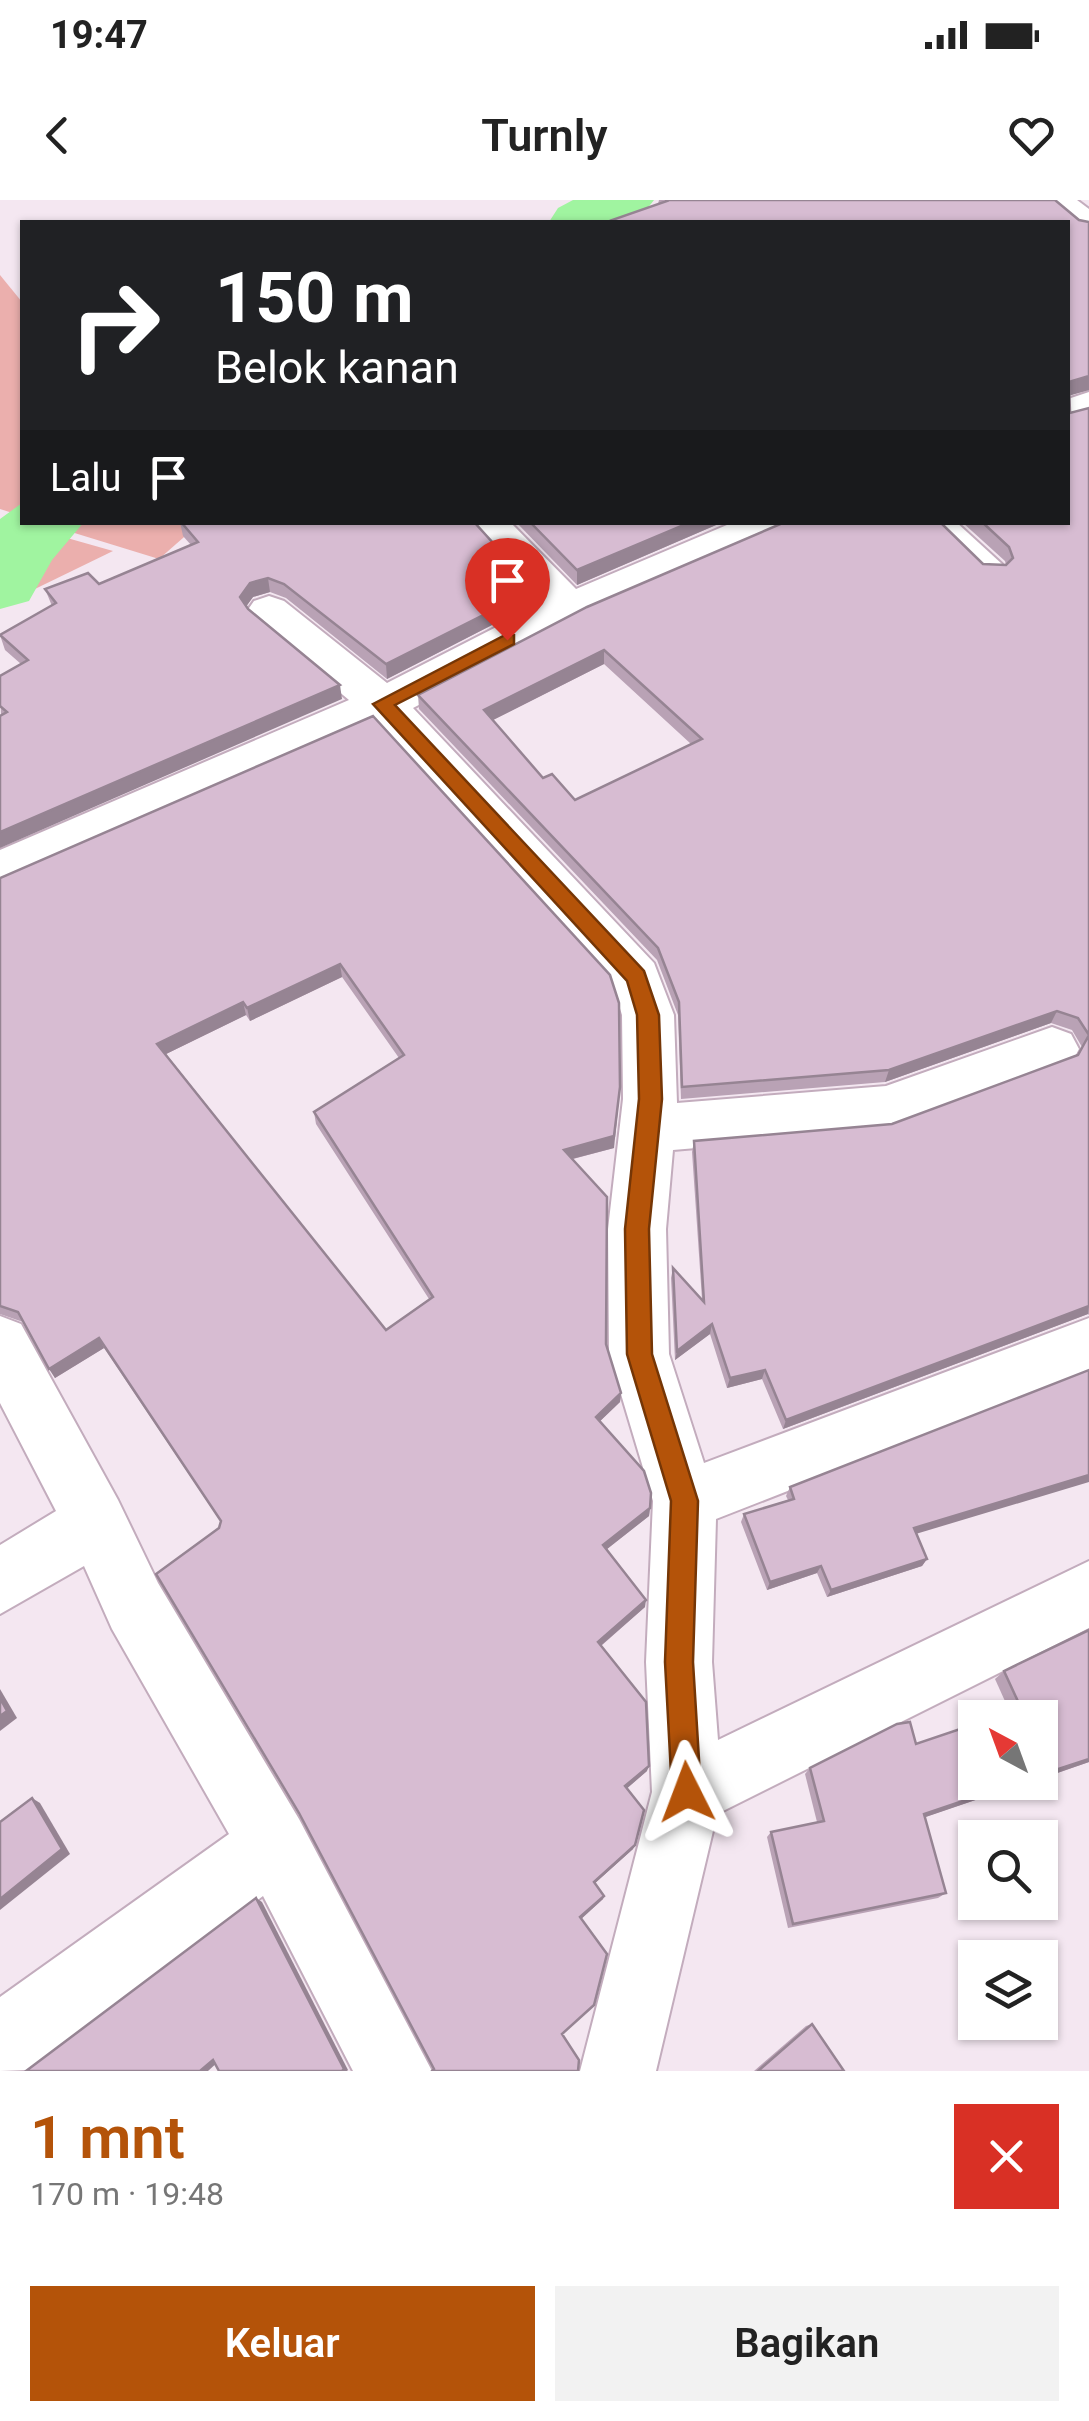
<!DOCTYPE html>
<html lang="id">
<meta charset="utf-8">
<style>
:root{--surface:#fff;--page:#f2f2f2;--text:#222;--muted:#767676;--accent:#b45309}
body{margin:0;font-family:Roboto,sans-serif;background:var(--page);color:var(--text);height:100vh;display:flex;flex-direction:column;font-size:38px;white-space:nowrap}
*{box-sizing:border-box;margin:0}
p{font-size:32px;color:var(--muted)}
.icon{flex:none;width:55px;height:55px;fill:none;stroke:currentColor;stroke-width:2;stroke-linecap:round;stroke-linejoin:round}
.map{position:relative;height:1871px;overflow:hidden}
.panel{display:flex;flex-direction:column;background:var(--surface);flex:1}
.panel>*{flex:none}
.banner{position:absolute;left:20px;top:20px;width:1050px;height:305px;border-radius:0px;box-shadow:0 2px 8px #0004;background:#202124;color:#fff;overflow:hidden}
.needle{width:65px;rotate:319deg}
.tools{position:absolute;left:958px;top:1500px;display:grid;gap:20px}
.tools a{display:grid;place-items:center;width:100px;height:100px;border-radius:0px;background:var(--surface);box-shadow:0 2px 8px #0004;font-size:50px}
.pin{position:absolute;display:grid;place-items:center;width:85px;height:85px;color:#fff;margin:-102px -42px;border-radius:50% 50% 50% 0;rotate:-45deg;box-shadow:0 0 10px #0007}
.pin .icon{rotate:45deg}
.me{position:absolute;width:110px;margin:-55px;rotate:357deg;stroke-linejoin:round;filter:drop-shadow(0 0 8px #0008)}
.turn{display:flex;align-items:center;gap:35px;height:210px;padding:0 30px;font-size:45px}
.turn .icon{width:130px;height:130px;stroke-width:2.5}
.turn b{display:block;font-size:70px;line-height:85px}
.then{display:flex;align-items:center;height:95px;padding:0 30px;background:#0003;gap:20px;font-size:38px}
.round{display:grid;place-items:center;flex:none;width:105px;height:105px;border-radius:0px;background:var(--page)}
.headline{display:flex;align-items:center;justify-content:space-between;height:170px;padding:0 30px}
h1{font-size:60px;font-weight:600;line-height:75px;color:var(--accent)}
.primary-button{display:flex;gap:20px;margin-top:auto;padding:20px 30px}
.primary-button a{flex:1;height:115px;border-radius:0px;background:var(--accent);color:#fff;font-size:40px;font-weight:600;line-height:115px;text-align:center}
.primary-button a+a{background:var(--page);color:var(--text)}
.status{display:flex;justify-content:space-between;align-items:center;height:70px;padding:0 50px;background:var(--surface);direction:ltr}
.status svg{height:28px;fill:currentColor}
header{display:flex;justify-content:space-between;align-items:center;height:130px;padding:0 30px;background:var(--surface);font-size:45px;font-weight:600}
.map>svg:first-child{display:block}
</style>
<div class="status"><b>19:47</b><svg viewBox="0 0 49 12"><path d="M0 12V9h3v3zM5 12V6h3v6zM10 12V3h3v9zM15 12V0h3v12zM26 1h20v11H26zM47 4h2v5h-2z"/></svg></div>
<header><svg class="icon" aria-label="back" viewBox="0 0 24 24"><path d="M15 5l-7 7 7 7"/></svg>Turnly<svg class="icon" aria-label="heart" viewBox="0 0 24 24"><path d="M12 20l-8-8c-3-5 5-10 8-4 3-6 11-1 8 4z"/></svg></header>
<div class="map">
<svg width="1089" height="1871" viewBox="0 0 1089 1871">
<rect width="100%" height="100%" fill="#f4e7f1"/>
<g fill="#ebafad">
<polygon points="0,75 22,102 22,316 0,309"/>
<polygon points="0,319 113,351 0,406"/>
<polygon points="42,323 200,323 159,359"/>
</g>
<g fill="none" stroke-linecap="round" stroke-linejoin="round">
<g fill="#a0f4a0" fill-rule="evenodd">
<path d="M573 0H654C631 33 586 22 549 22L558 8Z"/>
<polygon points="22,303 22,322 84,322 52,360 29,401 0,409 0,319"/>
</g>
<g stroke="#c3acbd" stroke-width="4">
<polygon id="lane" points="927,322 956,322 1002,364 1006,370 1002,376 982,376"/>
</g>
<g stroke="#c3acbd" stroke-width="4">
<g id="street">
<polygon points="1038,0 1077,0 1089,9 1089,35 1077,32"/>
<polygon points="1089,192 1089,218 1068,224 1068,199"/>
<polygon points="466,322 510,322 576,389 734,322 792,322 787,331 585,418 413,508 654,763 674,815 677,903 886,886 1052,827 1071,834 1079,849 1071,864 887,932 673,950 666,1029 669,1154 704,1263 1089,1118 1089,1173 716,1319 712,1462 718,1540 1089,1361 1089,1428 717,1614 656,1871 580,1871 652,1592 646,1462 653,1301 609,1154 608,1029 623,899 622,815 613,786 376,525 0,690 0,650 349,500 254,421 247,411 254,401 269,396 284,401 387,483 541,404"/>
<polygon points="0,1116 21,1124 118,1300 158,1383 299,1619 432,1871 353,1871 263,1696 27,1870 0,1871 0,1797 229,1634 112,1429 84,1366 0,1414 0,1345 56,1311 0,1203"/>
</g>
</g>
<use href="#lane" fill="#fff" fill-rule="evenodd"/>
<use href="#street" fill="#fff" fill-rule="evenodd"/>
</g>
<g fill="#b9a2b5" fill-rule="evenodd">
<path d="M659 0H1055L1079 20 1089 22V190L1070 195V213L1089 208V1115L1088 1114 783 1229 762 1179 727 1188 710 1134 675 1160 671 1078 673 1068 702 1099 692 952 694 941 892 924 1078 855 1082 847 1072 830 1051 823 885 882 681 899 678 815 657 760 419 509 418 495 587 407 785 322H940L983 364 1006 365 1005 361 962 322H1068V22H612V20L658 4ZM604 464 691 544 575 600 552 574 543 578 493 520Z"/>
<polygon points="180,322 535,389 535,403 387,479 286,398 270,392 253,397 246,406 342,499 1,516 0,476 21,464 5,450 0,435 52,406 45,389 99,384 191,345 183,336"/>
<polygon points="516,322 723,322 577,385"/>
<path d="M373 516 614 948 573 959 606 1144 621 1193 620 1202 600 1221 650 1308 649 1316 607 1349 645 1407 601 1446 647 1571 627 1588 633 1649 595 1683 603 1699 581 1719 434 1869 219 1328 221 1322 104 1148 55 1178 23 1122 0 1114V678ZM342 777 399 858 314 912 316 924 429 1099 386 1130 166 854 246 815 250 821Z"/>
<polygon points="790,1287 916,1334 927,1359 922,1366 827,1397 817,1373 767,1390 741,1322 744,1314 788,1300 786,1296"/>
<polygon points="1089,1430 1089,1562 1040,1579 995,1479 1004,1471"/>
<polygon points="916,1544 975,1582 1028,1582 925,1617 946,1693 938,1698 788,1728 767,1637 771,1632 817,1622 805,1574 810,1568"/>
<polygon points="812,1824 844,1871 754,1871 806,1826"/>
</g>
<g fill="#968493">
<polygon points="1089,176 1089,190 1068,196 1069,182"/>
<polygon points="691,322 723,322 577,385 577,370"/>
<polygon points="268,378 270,392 253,397 243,411 240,397 250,383"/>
<polygon points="535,389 535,403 387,479 386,464"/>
<polygon points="604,450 604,464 485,524 484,510"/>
<polygon points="340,485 342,499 0,648 0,632"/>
<polygon points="340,764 342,777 250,821 247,808"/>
<polygon points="243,802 246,815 162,856 157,844"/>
<polygon points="1057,811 1051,823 885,882 889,870"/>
<polygon points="619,899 614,948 564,961 564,950"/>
<polygon points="1089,1106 1088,1114 783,1229 786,1220"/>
<polygon points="712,1124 710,1134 675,1160 677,1151"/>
<polygon points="99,1138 104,1148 55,1178 49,1169"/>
<polygon points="765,1170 762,1179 727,1188 730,1178"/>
<polygon points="621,1193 620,1202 595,1226 596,1217"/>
<polygon points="1089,1275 1089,1282 909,1336 914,1328"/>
<polygon points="650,1308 649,1316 602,1353 603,1345"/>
<polygon points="927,1359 922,1366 827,1397 831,1390"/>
<polygon points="821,1366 817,1373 767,1390 770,1382"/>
<polygon points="646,1400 645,1407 597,1449 598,1442"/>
<polygon points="0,1489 17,1518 0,1531"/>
<polygon points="1089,1559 1089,1562 1040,1579 1040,1575"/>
<polygon points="649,1566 647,1571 624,1591 625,1586"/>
<polygon points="1019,1582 1028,1582 917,1620 924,1614"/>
<polygon points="32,1598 40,1603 70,1654 0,1710 0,1699"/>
<polygon points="635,1645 633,1649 593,1685 594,1682"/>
<polygon points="604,1696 603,1699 580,1720 580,1717"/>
<polygon points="256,1698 262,1702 348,1870 347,1871 342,1871"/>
<polygon points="213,1860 219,1861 208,1871 200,1871"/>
</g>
<g fill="#d7bcd2" stroke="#968493" stroke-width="2.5" fill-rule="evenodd">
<path d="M666 0H1055L1079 20 1089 22V176L1069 182 1070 213 1089 208V1106L786 1220 765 1170 730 1178 712 1124 677 1151 673 1068 704 1102 694 941 892 924 1078 855 1089 835 1078 818 1057 811 889 870 682 887 679 802 658 748 418 495 587 407 785 322H940L983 364 1006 365 1013 358 1009 347 982 322H1068V22H615L612 20 667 1ZM604 450 702 539 575 600 552 574 543 578 484 510Z"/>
<polygon points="181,322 474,322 535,389 386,464 284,384 268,378 250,383 240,397 248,409 340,485 0,632 0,516 7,512 0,506 0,476 28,460 0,435 56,403 45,389 88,373 99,384 198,342"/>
<polygon points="530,322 691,322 577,370"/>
<path d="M373 516 610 775 619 803 620 887 614 936 564 950 607 997 606 1144 621 1193 596 1217 644 1271 651 1293 650 1308 603 1345 646 1400 598 1442 646 1502 649 1566 625 1586 644 1610 635 1645 594 1682 604 1696 580 1717 607 1754 594 1805 562 1834 579 1860 578 1871H432L434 1869 299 1613 156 1374 219 1328 221 1321 99 1138 49 1169 18 1112 0 1106V678ZM340 764 404 855 314 912 433 1097 386 1130 157 844 243 802 247 808Z"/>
<polygon points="1089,1170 1089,1275 914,1328 927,1359 831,1390 821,1366 770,1382 744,1314 794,1299 790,1287"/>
<polygon points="1089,1430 1089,1559 1040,1575 1040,1518 993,1518 1021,1508 1004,1471"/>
<polygon points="0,1498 7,1511 0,1516"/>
<polygon points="910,1522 916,1544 975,1524 975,1582 1019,1582 924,1614 946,1693 793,1724 771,1632 824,1621 810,1568 897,1524"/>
<polygon points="32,1598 62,1649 0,1699 0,1622"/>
<polygon points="256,1698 344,1869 342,1871 219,1871 213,1860 200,1871 26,1871"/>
<polygon points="812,1824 844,1871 758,1871"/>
</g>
<polygon fill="#b45309" stroke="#753606" stroke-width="2.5" points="507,434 514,435 514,444 395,505 644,771 659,815 662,899 649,1029 652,1154 698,1301 693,1462 701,1592 697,1602 687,1606 677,1602 672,1592 665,1462 671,1301 627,1154 625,1029 639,899 637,815 627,781 373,504"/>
</svg>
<div class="tools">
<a><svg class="needle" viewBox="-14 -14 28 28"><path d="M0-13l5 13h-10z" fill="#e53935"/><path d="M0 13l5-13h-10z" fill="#767676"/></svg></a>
<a><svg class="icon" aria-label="search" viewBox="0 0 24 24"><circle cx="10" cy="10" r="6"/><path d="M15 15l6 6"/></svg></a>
<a><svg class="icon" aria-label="layers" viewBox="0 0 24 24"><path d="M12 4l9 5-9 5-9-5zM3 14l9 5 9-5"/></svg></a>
</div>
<div class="pin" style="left:507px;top:440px;background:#d93025"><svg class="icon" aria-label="arrive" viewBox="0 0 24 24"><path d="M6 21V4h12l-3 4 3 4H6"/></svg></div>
<svg class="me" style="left:687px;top:1592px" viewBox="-20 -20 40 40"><path d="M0-17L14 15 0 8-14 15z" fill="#b45309" stroke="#fff" stroke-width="4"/></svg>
<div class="banner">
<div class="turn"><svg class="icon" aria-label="right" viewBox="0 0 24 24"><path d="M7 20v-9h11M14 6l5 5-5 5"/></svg><div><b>150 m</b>Belok kanan</div></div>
<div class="then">Lalu<svg class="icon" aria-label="arrive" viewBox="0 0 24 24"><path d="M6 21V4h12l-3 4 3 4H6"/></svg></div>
</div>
</div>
<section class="panel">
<div class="headline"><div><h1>1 mnt</h1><p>170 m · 19:48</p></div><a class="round" style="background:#d93025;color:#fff"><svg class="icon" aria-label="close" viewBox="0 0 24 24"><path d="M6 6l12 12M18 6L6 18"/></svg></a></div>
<div class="primary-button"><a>Keluar</a><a>Bagikan</a></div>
</section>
